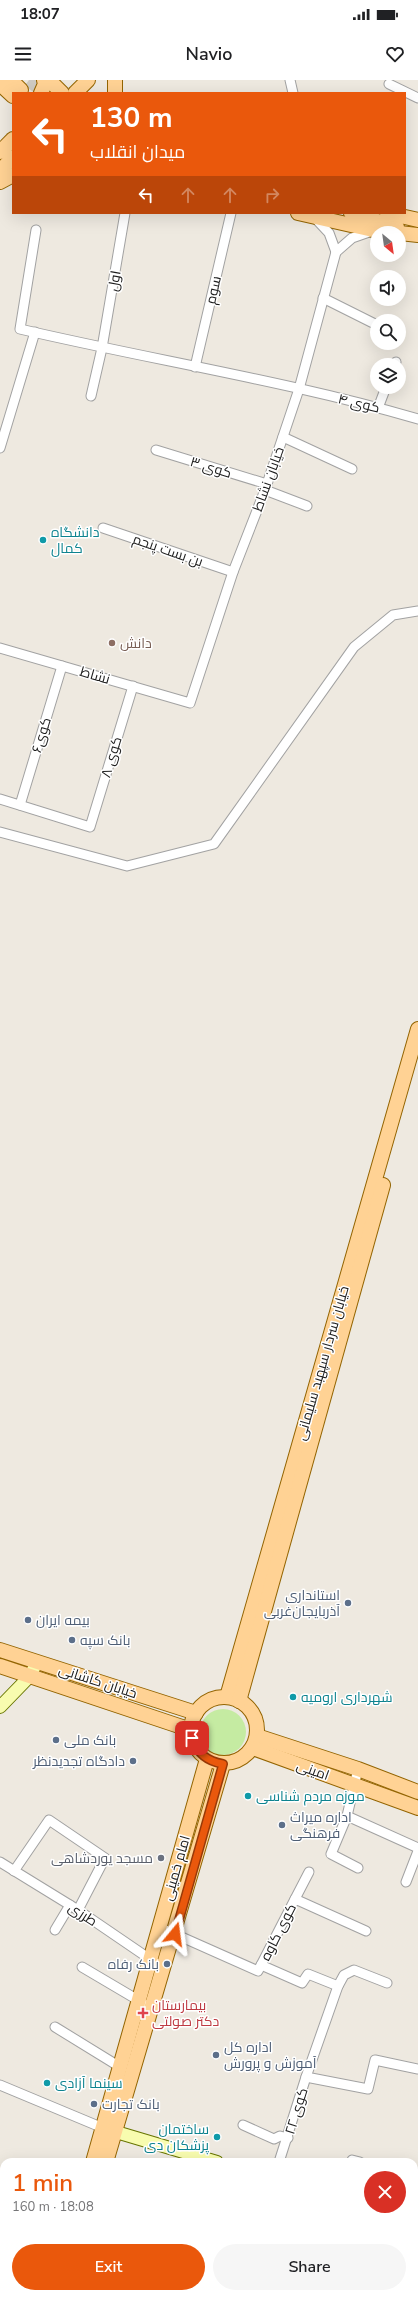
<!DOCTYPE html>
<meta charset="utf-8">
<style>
:root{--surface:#fff;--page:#f6f6f6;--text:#202124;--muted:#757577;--accent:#ea580c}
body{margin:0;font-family:"Nunito Sans",Cairo,sans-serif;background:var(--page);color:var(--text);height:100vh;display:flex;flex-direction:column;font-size:15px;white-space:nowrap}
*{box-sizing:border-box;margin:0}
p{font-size:13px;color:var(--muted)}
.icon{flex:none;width:22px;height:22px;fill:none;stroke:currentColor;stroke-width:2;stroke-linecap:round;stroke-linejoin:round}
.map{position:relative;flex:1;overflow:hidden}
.panel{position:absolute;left:0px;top:2078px;width:418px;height:140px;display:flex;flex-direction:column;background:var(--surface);border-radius:12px 12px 0 0;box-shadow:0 4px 16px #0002}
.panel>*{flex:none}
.hud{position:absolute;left:12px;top:12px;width:394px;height:122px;border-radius:0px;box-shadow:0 4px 16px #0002;background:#ea580c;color:#fff;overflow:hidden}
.needle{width:26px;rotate:151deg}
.fabs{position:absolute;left:370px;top:146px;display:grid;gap:8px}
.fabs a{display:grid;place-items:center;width:36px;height:36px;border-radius:50%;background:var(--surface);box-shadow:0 4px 16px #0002;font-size:20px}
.pin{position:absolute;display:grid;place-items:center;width:34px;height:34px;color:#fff;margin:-17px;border-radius:8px;box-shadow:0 2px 6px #0006}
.me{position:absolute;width:44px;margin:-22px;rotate:16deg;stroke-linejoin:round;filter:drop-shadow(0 0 3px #0008)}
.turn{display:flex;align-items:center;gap:14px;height:84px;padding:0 12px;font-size:18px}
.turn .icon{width:52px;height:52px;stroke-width:2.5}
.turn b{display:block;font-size:28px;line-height:34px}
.lanes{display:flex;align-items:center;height:38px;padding:0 12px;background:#0003;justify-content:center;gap:20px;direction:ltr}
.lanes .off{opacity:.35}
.round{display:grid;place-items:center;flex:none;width:42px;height:42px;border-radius:21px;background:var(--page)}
.head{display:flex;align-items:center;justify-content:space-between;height:68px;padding:0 12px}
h1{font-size:24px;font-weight:600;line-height:30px;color:var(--accent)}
.primary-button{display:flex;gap:8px;margin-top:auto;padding:8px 12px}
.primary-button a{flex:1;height:46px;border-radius:24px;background:var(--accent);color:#fff;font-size:16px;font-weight:600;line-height:46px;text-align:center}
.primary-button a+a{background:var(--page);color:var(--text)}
.status{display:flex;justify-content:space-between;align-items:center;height:28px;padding:0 20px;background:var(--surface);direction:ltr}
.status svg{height:11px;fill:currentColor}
header{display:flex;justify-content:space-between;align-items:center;height:52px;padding:0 12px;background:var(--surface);font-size:18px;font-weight:600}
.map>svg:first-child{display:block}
</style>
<div class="status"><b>18:07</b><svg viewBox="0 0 49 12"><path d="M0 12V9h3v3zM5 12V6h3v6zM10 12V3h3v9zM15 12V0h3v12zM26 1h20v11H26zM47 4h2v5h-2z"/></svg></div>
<header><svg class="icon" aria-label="menu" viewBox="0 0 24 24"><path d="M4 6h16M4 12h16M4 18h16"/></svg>Navio<svg class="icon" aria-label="heart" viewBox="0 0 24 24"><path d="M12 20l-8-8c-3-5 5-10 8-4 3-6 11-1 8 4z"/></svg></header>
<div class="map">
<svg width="418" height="2218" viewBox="0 0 418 2218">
<rect width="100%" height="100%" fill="#eee9e0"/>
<circle fill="#c5eba2" cx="223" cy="1652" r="23"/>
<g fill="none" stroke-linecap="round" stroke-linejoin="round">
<polyline stroke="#cecac2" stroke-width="14" stroke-dasharray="14 7" stroke-linecap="butt" points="29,0 46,13"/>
<g stroke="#a2a2a2" stroke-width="11">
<g id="street">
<polyline points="290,0 293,13"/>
<polyline points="389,4 418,18"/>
<polyline points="314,137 329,153 336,172"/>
<path d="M36 150 20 249C152 280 288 301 418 339"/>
<polyline points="336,172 352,158 372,151"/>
<polyline points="323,218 377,245"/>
<polyline points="395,285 396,282"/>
<polyline points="195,287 231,133"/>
<polyline points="91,316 102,268 125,133"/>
<polyline points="378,328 386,307"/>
<polyline points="283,357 352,389"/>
<polyline points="0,368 35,252"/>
<polyline points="156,370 267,404"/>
<polyline points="265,410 307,426"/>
<polyline points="103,448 233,492"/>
<polyline points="0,568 190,623 233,492 265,410 299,309 336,172"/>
<polyline points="0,719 90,747 133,606"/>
<polyline points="20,725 62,586"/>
<polyline points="0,752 127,786 214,764 354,567 393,535 418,531"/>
<polyline points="358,1689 347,1736 331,1774 358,1788"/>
<polyline points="347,1736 418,1768"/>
<polyline points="0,1782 78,1830 163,1888"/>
<polyline points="14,1791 49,1740 105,1778 78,1830"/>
<polyline points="406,1802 418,1771"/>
<polyline points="295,1819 309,1792"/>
<polyline points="159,1847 258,1891 295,1819 366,1851"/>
<polyline points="55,1850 70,1825"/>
<polyline points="261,1885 302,1903 308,1894 338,1906"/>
<polyline points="82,1887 143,1923"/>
<polyline points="55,1947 120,1987"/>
<polyline points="306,1997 338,1906 344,1895 354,1890 387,1903"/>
<polyline points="0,2005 103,2048"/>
<polyline points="243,2045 274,2059 280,2056 288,2058"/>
<polyline points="352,2080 360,2082"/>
<polyline points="279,2082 306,1997 368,2009 375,1980 418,1989"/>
<polyline points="414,2093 418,2094"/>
<polyline points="0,2111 4,2112"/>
<polyline points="414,2172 418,2173"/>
<polyline points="309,2218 310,2214"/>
</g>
</g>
<g stroke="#677500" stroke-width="14">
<g id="secondary">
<polyline points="0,1627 30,1596 37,1582"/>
<polyline points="106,2049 217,2082"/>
<polyline points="414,2141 418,2142"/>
<polyline points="216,2218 218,2214"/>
</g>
</g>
<g stroke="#936400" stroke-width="16">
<g id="primary">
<polyline points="11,0 21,10"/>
<polyline points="49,0 62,13"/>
<polyline points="115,0 115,13"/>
<polyline points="0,4 13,16"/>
<polyline points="41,13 45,4 44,0"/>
<polyline points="75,13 88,0"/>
<polyline points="0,72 13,59"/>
<polyline points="0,91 13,77"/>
<polyline points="0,102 13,95"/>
<polyline points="298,133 373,150 418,155"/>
<polyline points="351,133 397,147"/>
<polyline points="387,133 418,140"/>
<polyline points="0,1570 196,1633"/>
<polyline points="0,1586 191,1650"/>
<circle cx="224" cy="1650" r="33"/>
<polyline points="227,1617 418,949"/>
<polyline points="239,1621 383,1105"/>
<polyline points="257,1656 358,1689 418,1712"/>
<polyline points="253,1668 418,1728"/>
<polyline points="93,2082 207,1679"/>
<polyline points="106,2082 223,1684"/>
<polyline points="52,2218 54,2214"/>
<polyline points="66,2218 67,2214"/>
</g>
</g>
<use href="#street" stroke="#fff" stroke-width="9"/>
<use href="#secondary" stroke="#f8fcaf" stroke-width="12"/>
<use href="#primary" stroke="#ffd294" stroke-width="14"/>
</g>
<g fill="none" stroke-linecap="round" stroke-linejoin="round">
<g stroke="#983908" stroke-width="10">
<path id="route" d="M175 1854 223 1684C207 1681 198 1674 192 1658"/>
</g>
<use href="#route" stroke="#ea580c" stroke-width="7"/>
</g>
<g fill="#0f9aa8" stroke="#fff" stroke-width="1.5">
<circle cx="43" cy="460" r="4"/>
<circle cx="293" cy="1617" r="4"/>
<circle cx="248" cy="1716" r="4"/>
<circle cx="47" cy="2003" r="4"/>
<circle cx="217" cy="2057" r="4"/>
</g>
<circle fill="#8d6e63" stroke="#fff" stroke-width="1.5" cx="112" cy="563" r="4"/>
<g fill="#5c6f8a" stroke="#fff" stroke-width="1.5">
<circle cx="348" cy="1523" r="4"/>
<circle cx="28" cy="1540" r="4"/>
<circle cx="72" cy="1560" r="4"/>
<circle cx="56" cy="1660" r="4"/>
<circle cx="133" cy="1681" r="4"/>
<circle cx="282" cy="1745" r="4"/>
<circle cx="167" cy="1884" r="4"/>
<circle cx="216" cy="1975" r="4"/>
<circle cx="94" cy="2024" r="4"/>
</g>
<circle fill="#6b7280" stroke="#fff" stroke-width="1.5" cx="161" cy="1778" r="4"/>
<path fill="#e0444e" stroke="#fff" stroke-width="1.5" d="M141 1927h4v4h4v4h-4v4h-4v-4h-4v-4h4z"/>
<g text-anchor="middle" stroke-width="3" stroke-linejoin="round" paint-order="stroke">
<g font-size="14" fill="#1b1b1b" stroke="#fff">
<text transform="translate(114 201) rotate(-80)" y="5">اول</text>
<text transform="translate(213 210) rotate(-77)" y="5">سوم</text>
<text transform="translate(359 323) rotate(13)" y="5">کوی ۴</text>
<text transform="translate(211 387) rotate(17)" y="5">کوی ۳</text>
<text transform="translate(268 399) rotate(-70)" y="5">خیابان نشاط</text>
<text transform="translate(168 470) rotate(19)" y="5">بن بست پنجم</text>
<text transform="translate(95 595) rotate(16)" y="5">نشاط</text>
<text transform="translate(41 655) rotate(-73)" y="5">کوی۶</text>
<text transform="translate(111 677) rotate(-73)" y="5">کوی ۸</text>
<text transform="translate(322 1283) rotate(-74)" y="5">خیابان سردار سپهبد سلیمانی</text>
<text transform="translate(98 1601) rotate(18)" y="5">خیابان کاشانی</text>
<text transform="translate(313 1690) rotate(20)" y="5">امینی</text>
<text transform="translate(176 1788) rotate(-74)" y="5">امام خمینی</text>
<text transform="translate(83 1834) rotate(33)" y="5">طرزی</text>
<text transform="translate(278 1852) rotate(-63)" y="5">کوی کاوه</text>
<text transform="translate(296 2031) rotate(-73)" y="5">کوی ۲۲</text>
</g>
<g font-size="14" fill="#0d838f" stroke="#fff" text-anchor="start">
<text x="51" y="457">دانشگاه<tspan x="51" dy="16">کمال</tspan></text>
<text x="301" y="1622">شهرداری ارومیه</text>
<text x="256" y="1721">موزه مردم شناسی</text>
<text x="55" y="2008">سینما آزادی</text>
<text x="209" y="2054" text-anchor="end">ساختمان<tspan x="209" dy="16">پزشکان دی</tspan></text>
</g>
<g font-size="14" fill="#785e54" stroke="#fff" text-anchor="start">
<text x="120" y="568">دانش</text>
</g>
<g font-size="14" fill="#4e5e75" stroke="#fff" text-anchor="start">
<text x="340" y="1520" text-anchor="end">استانداری<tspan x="340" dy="16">آذربایجان‌غربی</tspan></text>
<text x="36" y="1545">بیمه ایران</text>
<text x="80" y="1565">بانک سپه</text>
<text x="64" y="1665">بانک ملی</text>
<text x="125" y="1686" text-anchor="end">دادگاه تجدیدنظر</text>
<text x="290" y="1742">اداره میراث<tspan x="290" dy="16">فرهنگی</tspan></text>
<text x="159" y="1889" text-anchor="end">بانک رفاه</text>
<text x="224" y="1972">اداره کل<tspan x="224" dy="16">آموزش و پرورش</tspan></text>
<text x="102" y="2029">بانک تجارت</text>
</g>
<g font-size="14" fill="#5b616d" stroke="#fff" text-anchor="end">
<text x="153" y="1783">مسجد یوردشاهی</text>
</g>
<g font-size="14" fill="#be3a42" stroke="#fff" text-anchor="start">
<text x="152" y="1930">بیمارستان<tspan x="152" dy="16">دکتر صولتی</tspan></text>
</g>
</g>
</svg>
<div class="fabs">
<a><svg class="needle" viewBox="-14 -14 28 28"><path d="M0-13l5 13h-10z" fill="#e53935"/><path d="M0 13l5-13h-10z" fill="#757577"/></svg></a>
<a><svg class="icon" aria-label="sound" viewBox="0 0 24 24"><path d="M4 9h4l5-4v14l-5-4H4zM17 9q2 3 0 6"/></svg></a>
<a><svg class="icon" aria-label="search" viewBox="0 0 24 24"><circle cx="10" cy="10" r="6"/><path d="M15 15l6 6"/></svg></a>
<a><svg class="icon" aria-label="layers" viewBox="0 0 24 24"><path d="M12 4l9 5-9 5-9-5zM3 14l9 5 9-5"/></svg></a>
</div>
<div class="pin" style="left:192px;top:1658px;background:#d93025"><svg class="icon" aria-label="arrive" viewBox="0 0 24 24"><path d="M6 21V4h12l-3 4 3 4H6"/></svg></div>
<svg class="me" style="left:175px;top:1854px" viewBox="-20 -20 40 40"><path d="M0-17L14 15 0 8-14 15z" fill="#ea580c" stroke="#fff" stroke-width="4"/></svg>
<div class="hud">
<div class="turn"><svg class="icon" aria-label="left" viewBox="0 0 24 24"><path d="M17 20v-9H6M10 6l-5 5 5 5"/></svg><div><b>130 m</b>میدان انقلاب</div></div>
<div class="lanes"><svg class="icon" aria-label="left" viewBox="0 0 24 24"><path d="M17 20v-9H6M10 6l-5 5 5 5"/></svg><svg class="icon off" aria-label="ahead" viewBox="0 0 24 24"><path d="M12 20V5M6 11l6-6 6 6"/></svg><svg class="icon off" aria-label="ahead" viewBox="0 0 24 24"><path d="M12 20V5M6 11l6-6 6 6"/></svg><svg class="icon off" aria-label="right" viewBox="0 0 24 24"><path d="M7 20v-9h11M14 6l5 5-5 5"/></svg></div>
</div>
<section class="panel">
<div class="head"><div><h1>1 min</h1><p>160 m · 18:08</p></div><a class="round" style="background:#d93025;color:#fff"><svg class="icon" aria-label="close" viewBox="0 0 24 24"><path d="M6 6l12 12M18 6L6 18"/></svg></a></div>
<div class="primary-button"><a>Exit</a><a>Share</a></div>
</section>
</div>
